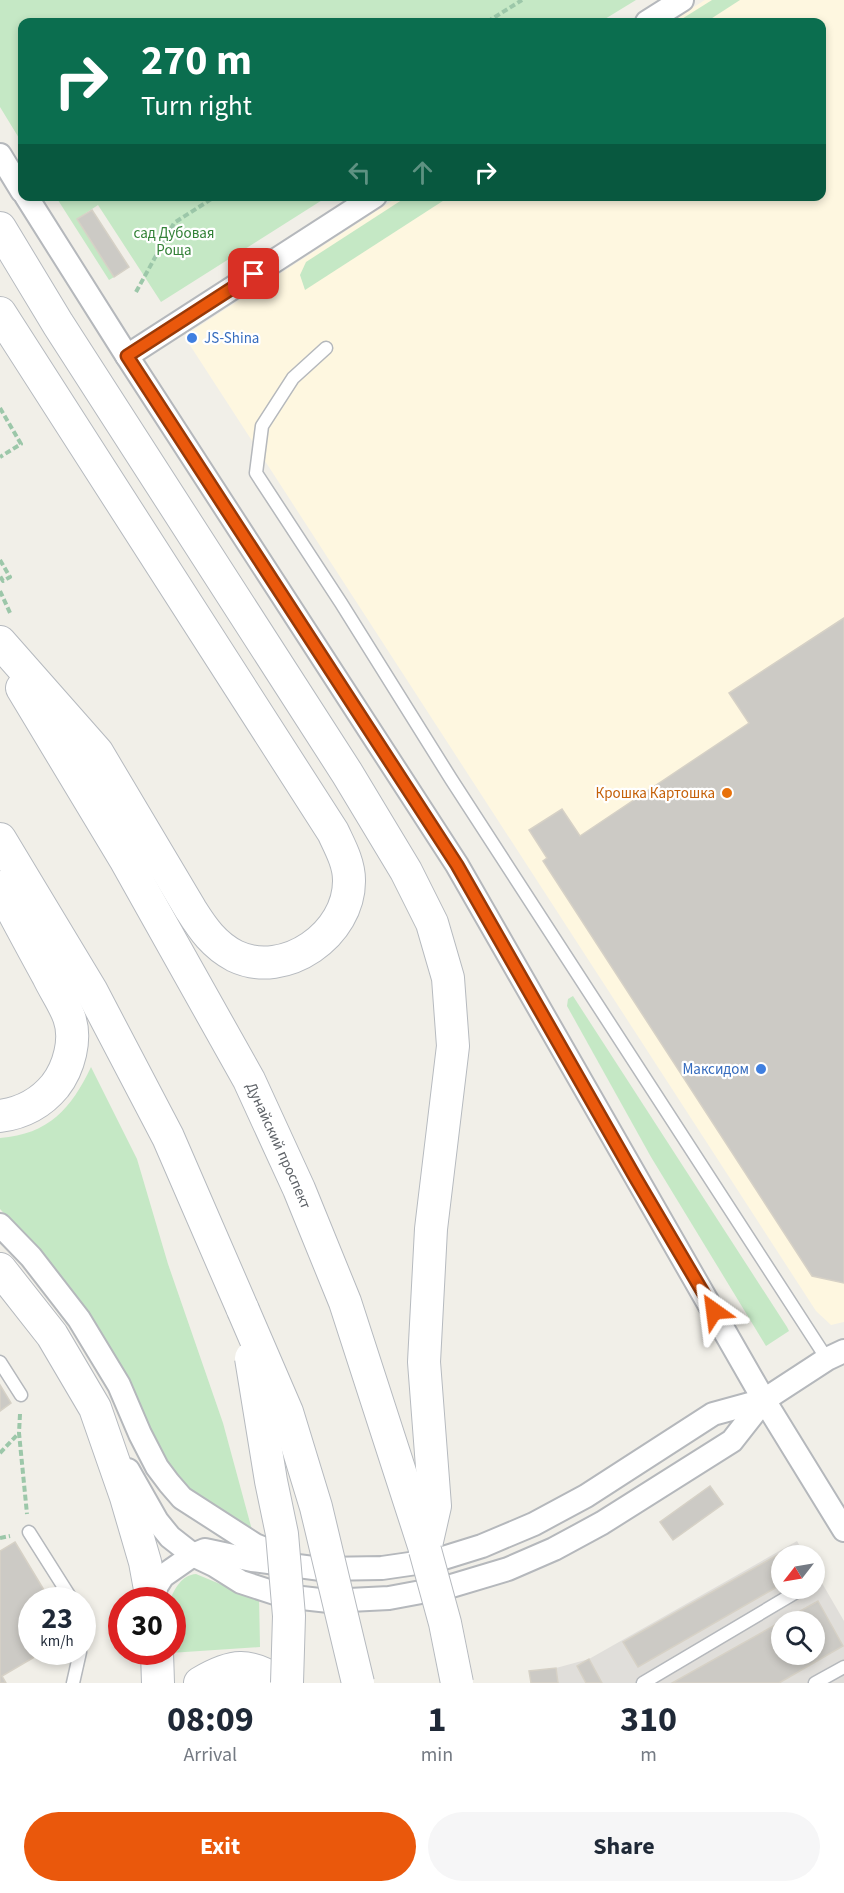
<!DOCTYPE html>
<meta charset="utf-8">
<style>
:root{--surface:#fff;--page:#f6f6f7;--text:#1f2937;--muted:#747a83;--accent:#ea580c}
body{margin:0;font-family:"Source Sans 3",sans-serif;background:var(--page);color:var(--text);height:100vh;display:flex;flex-direction:column;font-size:22px;white-space:nowrap}
*{box-sizing:border-box;margin:0}
p{font-size:20px;color:var(--muted)}
.icon{flex:none;width:33px;height:33px;fill:none;stroke:currentColor;stroke-width:2;stroke-linecap:round;stroke-linejoin:round}
.map{position:relative;height:1683px;overflow:hidden}
.drawer{display:flex;flex-direction:column;background:var(--surface);flex:1}
.drawer>*{flex:none}
.guide{position:absolute;left:18px;top:18px;width:808px;height:183px;border-radius:12px;box-shadow:0 3px 9px #0003;background:#0b6e4f;color:#fff;overflow:hidden}
.needle{width:39px;rotate:239deg}
.buttons{position:absolute;left:771px;top:1545px;display:grid;gap:12px}
.buttons a{display:grid;place-items:center;width:54px;height:54px;border-radius:50%;background:var(--surface);box-shadow:0 3px 9px #0003;font-size:30px}
.speed{position:absolute;left:18px;top:1587px;display:flex;gap:12px;font-size:30px;font-weight:700;text-align:center}
.speed>*{display:grid;place-content:center;width:78px;height:78px;border-radius:50%;background:var(--surface);box-shadow:0 3px 9px #0003;line-height:1}
.speed small{font-size:15px;font-weight:400}
.speed .limit{border:9px solid #d22;background:#fff;color:#111}
.pin{position:absolute;display:grid;place-items:center;width:51px;height:51px;color:#fff;margin:-26px;border-radius:12px;box-shadow:0 3px 9px #0006}
.me{position:absolute;width:66px;margin:-33px;rotate:329deg;stroke-linejoin:round;filter:drop-shadow(0 0 4px #0008)}
.turn{display:flex;align-items:center;gap:21px;height:126px;padding:0 24px;font-size:27px}
.turn .icon{width:78px;height:78px;stroke-width:2.5}
.turn b{display:block;font-size:42px;line-height:51px}
.lanes{display:flex;align-items:center;height:57px;padding:0 24px;background:#0003;justify-content:center;gap:30px;direction:ltr}
.lanes .off{opacity:.35}
.eta{display:flex;justify-content:space-evenly;align-items:center;height:102px;text-align:center}
.eta b{font-size:36px;font-weight:700;line-height:42px}
.primary-button{display:flex;gap:12px;margin-top:auto;padding:12px 24px}
.primary-button a{flex:1;height:69px;border-radius:36px;background:var(--accent);color:#fff;font-size:24px;font-weight:700;line-height:69px;text-align:center}
.primary-button a+a{background:var(--page);color:var(--text)}
.map>svg:first-child{display:block}
</style>
<div class="map">
<svg width="844" height="1683" viewBox="0 0 844 1683">
<rect width="100%" height="100%" fill="#f1efe8"/>
<polygon fill="#fef7e0" points="705,0 844,0 844,1322 831,1325 816,1311 184,336 398,197 822,196 822,22 670,22"/>
<path fill="#e0deda" fill-rule="evenodd" d="M797 1541 805 1555 782 1556V1588H814L815 1571 844 1621V1683H531L529 1671 556 1668 589 1659ZM782 1622H814V1654H782Z"/>
<g fill="#c5e8c5">
<polygon points="0,0 636,0 600,22 22,22 22,143 0,107"/>
<polygon points="712,0 740,0 706,22 677,22"/>
<polygon points="408,196 449,197 305,290 300,275 306,262"/>
<polygon points="56,197 327,197 161,302 98,205 77,219 114,277 109,280"/>
<polygon points="573,996 787,1327 789,1331 766,1346 651,1157 567,1006 568,999"/>
<path d="M91 1067 137 1159 168 1264 223 1423 252 1530 188 1493 164 1460 138 1401 114 1356 90 1317 43 1255 0 1209V1138C49 1134 71 1109 91 1067Z"/>
<path d="M196 1574 220 1584 259 1596 260 1647 170 1653 172 1652V1600H170C175 1588 182 1575 196 1574Z"/>
</g>
<g fill="#cccac5" stroke="#d6d1c6" stroke-width="1.5" fill-rule="evenodd">
<polygon points="92,210 129,267 114,277 77,219"/>
<polygon points="844,618 844,1283 812,1276 543,861 547,858 529,830 562,809 580,836 749,723 729,693"/>
<polygon points="0,1385 11,1403 0,1411"/>
<polygon points="710,1486 723,1504 673,1540 660,1522"/>
<polygon points="15,1542 50,1600 32,1600 32,1652 43,1652 2,1676 6,1683 0,1683 0,1551"/>
<polygon points="788,1549 792,1556 782,1556 782,1584 638,1667 623,1642"/>
<path d="M818 1601 843 1646 779 1683H672ZM782 1622H814V1654H782Z"/>
<polygon points="589,1659 602,1683 586,1683 577,1666"/>
<polygon points="556,1668 558,1683 531,1683 529,1671"/>
</g>
<g fill="none" stroke-linecap="round" stroke-linejoin="round">
<g stroke="#b5b8bc" stroke-width="15">
<g id="lane">
<polyline points="326,348 293,378 262,426 256,473 341,603 451,779 827,1359"/>
<polyline points="0,1362 21,1395"/>
<polyline points="29,1532 72,1600"/>
<polyline points="73,1683 80,1652"/>
<polyline points="643,1683 803,1588"/>
<polyline points="815,1683 844,1667"/>
</g>
</g>
<g stroke="#b5b8bc" stroke-width="26">
<g id="street">
<polyline points="647,22 682,0"/>
<polyline points="0,155 22,191"/>
<polyline points="26,196 127,356 457,865 764,1400 844,1530"/>
<polyline points="127,356 375,196"/>
<polyline points="0,1225 31,1257 79,1319 119,1385 140,1434 157,1467 169,1483 182,1498 255,1545 280,1555"/>
<polyline points="128,1470 157,1521 170,1537 193,1555 214,1565 241,1582 284,1596 329,1601 389,1598 448,1587 508,1569 554,1549 602,1523 732,1441 764,1400 827,1359 844,1351"/>
<polyline points="151,1595 163,1576 193,1555 205,1550 252,1560 321,1569 382,1568 437,1560 482,1546 534,1524 586,1496 713,1414 764,1400"/>
</g>
</g>
<g stroke="#b6babf" stroke-width="34">
<g id="secondary">
<polyline points="0,228 58,324 347,773 406,871 432,923 448,978 453,1046 431,1229 424,1362 435,1506 425,1550"/>
<path d="M0 313 333 832C340 847 349 863 349 880 350 934 285 980 235 956 214 945 203 929 191 910L97 752 0 642"/>
<path id="s1" d="M22 688 125 859 249 1080 299 1189 345 1302 425 1549"/>
<polyline points="0,839 91,990 168,1137 243,1310"/>
<path d="M0 887C16 917 32 947 48 976 54 989 64 1003 69 1017 77 1039 69 1068 55 1086 41 1103 22 1113 0 1116"/>
<polyline points="0,1269 52,1335 95,1408 126,1497 145,1562 152,1600"/>
<polyline points="157,1652 158,1683"/>
<path d="M200 1683C232 1664 249 1662 280 1683"/>
</g>
</g>
<g stroke="#9cc7a9" stroke-width="4" stroke-dasharray="6 3" stroke-linecap="butt">
<polyline points="487,22 522,0"/>
<polyline points="136,292 174,223 216,196"/>
<polyline points="0,408 21,444 0,457"/>
<polyline points="0,560 10,577 3,581 0,576"/>
<polyline points="0,591 11,615"/>
<polyline points="20,1414 19,1433 27,1514"/>
<polyline points="0,1453 18,1434"/>
<polyline points="0,1538 10,1536"/>
</g>
<use href="#lane" stroke="#fff" stroke-width="12"/>
<use href="#street" stroke="#fff" stroke-width="22"/>
<use href="#secondary" stroke="#fff" stroke-width="32"/>
<g stroke="#b6babf" stroke-width="34" stroke-linecap="butt">
<g id="secondary-bridge">
<polyline points="243,1310 287,1412 316,1507 358,1683"/>
<polyline points="251,1358 271,1481 282,1534 289,1616 287,1683"/>
<polyline points="425,1550 445,1623 457,1683"/>
</g>
</g>
<use href="#secondary-bridge" stroke="#fff" stroke-width="32"/>
</g>
<g fill="none" stroke-linecap="round" stroke-linejoin="round">
<g stroke="#983908" stroke-width="15">
<polyline id="route" points="254,274 127,356 457,865 635,1177 714,1311"/>
</g>
<use href="#route" stroke="#ea580c" stroke-width="10"/>
</g>
<g fill="#3f7fe0" stroke="#fff" stroke-width="2">
<circle cx="192" cy="338" r="6"/>
<circle cx="761" cy="1069" r="6"/>
</g>
<circle fill="#e8710a" stroke="#fff" stroke-width="2" cx="727" cy="793" r="6"/>
<g text-anchor="middle" stroke-width="4.5" stroke-linejoin="round" paint-order="stroke">
<g font-size="15" fill="#348238" stroke="#fff">
<text x="174" y="238">сад Дубовая<tspan x="174" dy="17">Роща</tspan></text>
</g>
<g font-size="15" fill="#366cbe" stroke="#fff" text-anchor="start">
<text x="204" y="343">JS-Shina</text>
<text x="749" y="1074" text-anchor="end">Максидом</text>
</g>
<g font-size="15" fill="#c56008" stroke="#fff" text-anchor="end">
<text x="715" y="798">Крошка Картошка</text>
</g>
<g font-size="15" fill="#5f6368" stroke="#fff">
<text dy="5" stroke="none"><textPath href="#s1" startOffset="525">Дунайский проспект</textPath></text>
</g>
</g>
</svg>
<div class="buttons">
<a><svg class="needle" viewBox="-14 -14 28 28"><path d="M0-13l5 13h-10z" fill="#e53935"/><path d="M0 13l5-13h-10z" fill="#747a83"/></svg></a>
<a><svg class="icon" aria-label="search" viewBox="0 0 24 24"><circle cx="10" cy="10" r="6"/><path d="M15 15l6 6"/></svg></a>
</div>
<div class="speed"><div>23<small>km/h</small></div><div class="limit">30</div></div>
<div class="pin" style="left:254px;top:274px;background:#d93025"><svg class="icon" aria-label="arrive" viewBox="0 0 24 24"><path d="M6 21V4h12l-3 4 3 4H6"/></svg></div>
<svg class="me" style="left:714px;top:1311px" viewBox="-20 -20 40 40"><path d="M0-17L14 15 0 8-14 15z" fill="#ea580c" stroke="#fff" stroke-width="4"/></svg>
<div class="guide">
<div class="turn"><svg class="icon" aria-label="right" viewBox="0 0 24 24"><path d="M7 20v-9h11M14 6l5 5-5 5"/></svg><div><b>270 m</b>Turn right</div></div>
<div class="lanes"><svg class="icon off" aria-label="left" viewBox="0 0 24 24"><path d="M17 20v-9H6M10 6l-5 5 5 5"/></svg><svg class="icon off" aria-label="ahead" viewBox="0 0 24 24"><path d="M12 20V5M6 11l6-6 6 6"/></svg><svg class="icon" aria-label="right" viewBox="0 0 24 24"><path d="M7 20v-9h11M14 6l5 5-5 5"/></svg></div>
</div>
</div>
<section class="drawer">
<div class="eta">
<div><b>08:09</b><p>Arrival</p></div>
<div><b>1</b><p>min</p></div>
<div><b>310</b><p>m</p></div>
</div>
<div class="primary-button"><a>Exit</a><a>Share</a></div>
</section>
